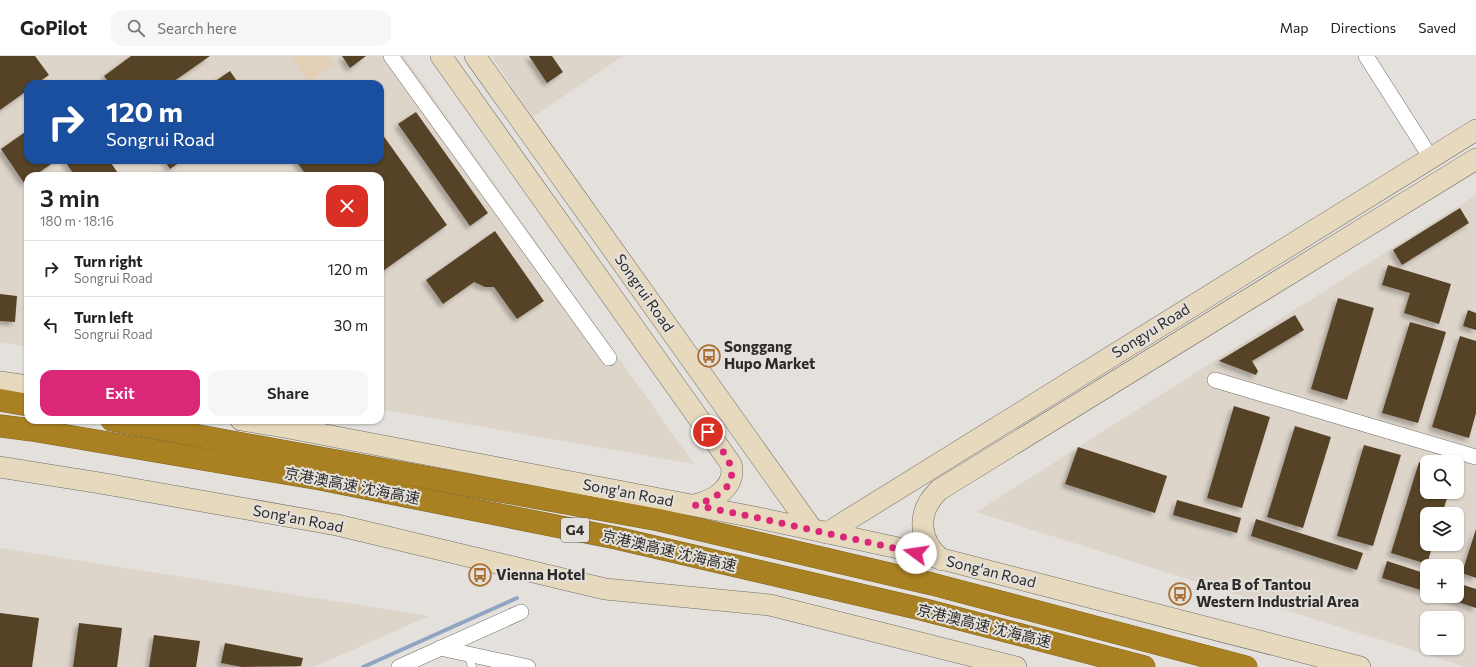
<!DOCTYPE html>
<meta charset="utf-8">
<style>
:root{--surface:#fff;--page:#f6f6f6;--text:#222;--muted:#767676;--line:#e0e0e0;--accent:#db2777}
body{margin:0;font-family:Commissioner,"Noto Sans SC",sans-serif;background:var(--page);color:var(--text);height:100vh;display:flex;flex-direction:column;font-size:15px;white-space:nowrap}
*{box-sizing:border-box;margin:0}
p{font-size:13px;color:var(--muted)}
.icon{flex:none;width:22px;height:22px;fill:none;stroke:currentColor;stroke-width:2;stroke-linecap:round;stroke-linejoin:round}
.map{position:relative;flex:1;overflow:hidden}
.details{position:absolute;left:24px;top:116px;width:360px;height:252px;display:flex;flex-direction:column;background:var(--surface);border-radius:12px;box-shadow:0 1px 3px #0004}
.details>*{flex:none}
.guide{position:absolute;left:24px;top:24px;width:360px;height:84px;border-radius:12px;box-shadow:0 1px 3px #0004;background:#1a4fa0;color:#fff;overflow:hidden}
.controls{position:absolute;left:1420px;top:399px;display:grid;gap:8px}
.controls a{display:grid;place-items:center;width:44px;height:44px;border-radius:8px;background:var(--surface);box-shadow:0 1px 3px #0004;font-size:20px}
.pin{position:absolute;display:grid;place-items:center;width:34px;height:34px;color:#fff;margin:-17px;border:2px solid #fff;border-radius:50%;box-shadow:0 1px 4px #0007}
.me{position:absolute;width:44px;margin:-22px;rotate:284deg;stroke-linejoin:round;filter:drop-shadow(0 0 3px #0008)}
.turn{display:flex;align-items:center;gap:14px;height:84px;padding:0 16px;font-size:18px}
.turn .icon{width:52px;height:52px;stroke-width:2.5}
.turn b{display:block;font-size:28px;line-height:34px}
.round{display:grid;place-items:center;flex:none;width:42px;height:42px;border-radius:12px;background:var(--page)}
.headline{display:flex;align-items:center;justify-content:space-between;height:68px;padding:0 16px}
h1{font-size:24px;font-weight:600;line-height:30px}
.action{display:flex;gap:8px;margin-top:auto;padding:8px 16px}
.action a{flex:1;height:46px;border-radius:12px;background:var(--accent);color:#fff;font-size:16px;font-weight:600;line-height:46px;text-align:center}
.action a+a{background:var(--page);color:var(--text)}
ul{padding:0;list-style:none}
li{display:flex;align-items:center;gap:12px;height:56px;padding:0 16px;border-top:1px solid var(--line)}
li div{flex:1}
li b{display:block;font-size:15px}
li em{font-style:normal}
header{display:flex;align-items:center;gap:24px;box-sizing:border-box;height:56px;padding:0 20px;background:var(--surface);border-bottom:1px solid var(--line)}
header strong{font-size:19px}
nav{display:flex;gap:22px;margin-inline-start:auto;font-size:14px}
.search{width:280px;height:36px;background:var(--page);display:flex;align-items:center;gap:10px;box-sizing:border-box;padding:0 14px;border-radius:12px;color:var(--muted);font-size:15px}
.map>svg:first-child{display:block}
</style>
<header>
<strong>GoPilot</strong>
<div class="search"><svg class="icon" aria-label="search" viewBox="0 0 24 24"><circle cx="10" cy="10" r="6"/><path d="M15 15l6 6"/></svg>Search here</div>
<nav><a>Map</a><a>Directions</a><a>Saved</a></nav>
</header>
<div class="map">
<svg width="1476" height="611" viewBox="0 0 1476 611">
<defs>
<filter id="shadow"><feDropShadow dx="-3.5" dy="3.5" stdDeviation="2" flood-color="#0004"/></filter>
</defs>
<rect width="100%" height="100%" fill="#e4e1dc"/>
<g fill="#ddd5ca" fill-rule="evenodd">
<path d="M0 0H404L694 408 380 353V120H28V291L0 286ZM28 28H380V104H28Z"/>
<polygon points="491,0 623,0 533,61"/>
<path d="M1476 139V611H1466L976 456ZM1427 406H1457V436H1427ZM1427 458H1457V488H1427ZM1427 510H1457V540H1427ZM1427 562H1457V592H1427Z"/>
<polygon points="0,492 429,560 314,611 0,611"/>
</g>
<polygon fill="#e3cfb5" points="291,0 328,0 334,8 309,26"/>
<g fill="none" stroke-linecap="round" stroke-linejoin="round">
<polyline stroke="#8fa5c3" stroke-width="4" points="363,611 517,542"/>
</g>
<g fill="#574326" filter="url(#shadow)">
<polygon points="0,0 35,0 49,19 36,28 28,28 28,34 0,54"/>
<polygon points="131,0 210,0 170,28 110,28 104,20"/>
<polygon points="342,0 366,0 350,12"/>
<polygon points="529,0 552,0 563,16 547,27"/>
<polygon points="230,15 239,28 211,28"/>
<polygon points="416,56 488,157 470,170 398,68"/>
<polygon points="28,74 28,104 57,104 34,120 28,120 28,124 24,127 1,93"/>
<polygon points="380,75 447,169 380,217 380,120 307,120 295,104 380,104"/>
<polygon points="64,104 109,104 120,120 75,120"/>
<polygon points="164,104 183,104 170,113"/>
<polygon points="1460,152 1469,167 1402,209 1393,194"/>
<polygon points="495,175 544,245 517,263 494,231 485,231 474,226 443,248 426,224"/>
<polygon points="1388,209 1451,228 1439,268 1404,257 1410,237 1382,229"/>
<polygon points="0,238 17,240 15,266 0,265"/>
<polygon points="1338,242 1374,252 1347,344 1311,333"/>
<polygon points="1468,254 1476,257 1476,274 1463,270"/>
<polygon points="1295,259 1304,274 1252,305 1258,315 1256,319 1219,305"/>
<polygon points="1410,266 1446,276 1418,367 1382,357"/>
<polygon points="1460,280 1476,285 1476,357 1469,382 1432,371"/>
<polygon points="1234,350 1270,361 1242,452 1207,442"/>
<polygon points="1295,370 1331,381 1303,472 1267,461"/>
<polygon points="1364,389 1401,399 1373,490 1337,480"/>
<polygon points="1078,391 1167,420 1155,457 1065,428"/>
<polygon points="1419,406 1427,409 1427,436 1449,436 1442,458 1427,458 1427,488 1433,488 1427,508 1391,497"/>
<polygon points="1177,444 1241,462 1237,477 1173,459"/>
<polygon points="1256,463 1363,497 1357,514 1251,480"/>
<polygon points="1476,473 1476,522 1462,517"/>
<polygon points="1387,505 1427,518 1427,536 1382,522"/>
<polygon points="1457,527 1476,533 1476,552 1440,540 1457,540"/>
<polygon points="0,557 39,562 32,611 0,611"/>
<polygon points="79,567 122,572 117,611 73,611"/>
<polygon points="154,579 200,585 196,611 149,611"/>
<polygon points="225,587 303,602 301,610 242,611 221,607"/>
</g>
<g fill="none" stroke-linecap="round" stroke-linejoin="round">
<g stroke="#6f6d69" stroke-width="9">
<polyline id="lane" points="468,598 472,611"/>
</g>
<g stroke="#6f6d69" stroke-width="16">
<g id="street">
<polyline points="391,0 609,302"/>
<polyline points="1366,0 1431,102"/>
<polyline points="1215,324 1476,401"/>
<polyline points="440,592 528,611"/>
<polyline points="399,611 521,556"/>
</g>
</g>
<g stroke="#6f6d69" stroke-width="22">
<g id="secondary">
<path d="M441 0 731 408C737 431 714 444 695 449"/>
<polyline points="475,0 812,473"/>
<polyline points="0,326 28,330"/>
<polyline points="241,364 284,371 754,461 903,493 1360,611"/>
<polyline points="0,411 100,427 337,469 605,533 770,549 1016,611"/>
<polyline points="827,477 1476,74"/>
<path d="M942 504C917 484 917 455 939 434L1476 103"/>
</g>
</g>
<g stroke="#7e6325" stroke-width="23">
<g id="highway">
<polyline points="0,344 28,349"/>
<polyline points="112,364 659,464 932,528 1246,611"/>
<polyline points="0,370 32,374 320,423 616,482 921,553 1144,611"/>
</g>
</g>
<use href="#lane" stroke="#fff" stroke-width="8"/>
<use href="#street" stroke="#fff" stroke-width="15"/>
<use href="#secondary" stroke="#e6d9bd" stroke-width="21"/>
<use href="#highway" stroke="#aa8122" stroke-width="22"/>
</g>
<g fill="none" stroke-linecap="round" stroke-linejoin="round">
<path stroke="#db2777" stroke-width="7" stroke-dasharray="0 12.6" d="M708 376C720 392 743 414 725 433 716 441 706 446 695 449L754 461 916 497"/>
</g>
<defs>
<g id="bus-ring" transform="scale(1.15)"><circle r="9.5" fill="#e4e1dc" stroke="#ab7031" stroke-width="1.5"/><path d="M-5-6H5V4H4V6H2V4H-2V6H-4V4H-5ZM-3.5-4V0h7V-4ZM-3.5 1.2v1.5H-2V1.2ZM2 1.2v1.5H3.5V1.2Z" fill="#ab7031"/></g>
</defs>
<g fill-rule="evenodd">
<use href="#bus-ring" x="709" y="300"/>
<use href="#bus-ring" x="480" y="519"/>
<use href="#bus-ring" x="1180" y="538"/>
</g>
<g text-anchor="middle" stroke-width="4" stroke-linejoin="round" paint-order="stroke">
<rect fill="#e4e1dc" stroke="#64625f" stroke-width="1" x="561" y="462" width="28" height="24" rx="3"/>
<g font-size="14" font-weight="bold" fill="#2d2b2a">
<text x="575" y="479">G4</text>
</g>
<g font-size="15" fill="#2d2b2a" stroke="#e4e1dc">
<text transform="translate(644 237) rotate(55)" y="5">Songrui Road</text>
<text transform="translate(1151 275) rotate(-32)" y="5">Songyu Road</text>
<text transform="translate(352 430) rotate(11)" y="5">京港澳高速 沈海高速</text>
<text transform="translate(628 437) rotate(11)" y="5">Song'an Road</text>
<text transform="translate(298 463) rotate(11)" y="5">Song'an Road</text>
<text transform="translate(669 495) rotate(13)" y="5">京港澳高速 沈海高速</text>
<text transform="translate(991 516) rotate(14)" y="5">Song'an Road</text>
<text transform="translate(984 570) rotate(14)" y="5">京港澳高速 沈海高速</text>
</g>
<g font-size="15" font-weight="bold" fill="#2d2b2a" stroke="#e4e1dc" text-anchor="start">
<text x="724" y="296">Songgang<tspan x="724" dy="17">Hupo Market</tspan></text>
<text x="496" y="524">Vienna Hotel</text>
<text x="1196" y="534">Area B of Tantou<tspan x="1196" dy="17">Western Industrial Area</tspan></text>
</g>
</g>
</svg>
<div class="controls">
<a><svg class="icon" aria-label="search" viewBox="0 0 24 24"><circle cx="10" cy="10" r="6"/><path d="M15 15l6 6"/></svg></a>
<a><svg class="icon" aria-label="layers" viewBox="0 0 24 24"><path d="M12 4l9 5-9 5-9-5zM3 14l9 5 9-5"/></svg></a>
<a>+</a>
<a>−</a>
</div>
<div class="pin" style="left:708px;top:376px;background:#d93025"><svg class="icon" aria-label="arrive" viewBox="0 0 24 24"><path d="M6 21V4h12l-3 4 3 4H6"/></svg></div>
<svg class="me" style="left:916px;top:497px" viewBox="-20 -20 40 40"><circle r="19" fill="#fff"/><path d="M0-13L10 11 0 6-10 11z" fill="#db2777"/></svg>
<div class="guide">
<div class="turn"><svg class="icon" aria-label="right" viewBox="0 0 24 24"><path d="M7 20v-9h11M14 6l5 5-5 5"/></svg><div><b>120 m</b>Songrui Road</div></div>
</div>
<section class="details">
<div class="headline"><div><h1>3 min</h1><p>180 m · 18:16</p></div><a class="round" style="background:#d93025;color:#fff"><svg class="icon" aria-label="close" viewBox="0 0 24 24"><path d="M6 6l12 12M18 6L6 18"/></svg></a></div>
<ul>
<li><svg class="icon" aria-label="right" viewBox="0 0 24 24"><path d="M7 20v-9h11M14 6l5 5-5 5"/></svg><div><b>Turn right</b><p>Songrui Road</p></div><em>120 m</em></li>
<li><svg class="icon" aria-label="left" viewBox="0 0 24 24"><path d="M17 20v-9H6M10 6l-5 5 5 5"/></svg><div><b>Turn left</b><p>Songrui Road</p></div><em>30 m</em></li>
</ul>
<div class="action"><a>Exit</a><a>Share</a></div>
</section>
</div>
